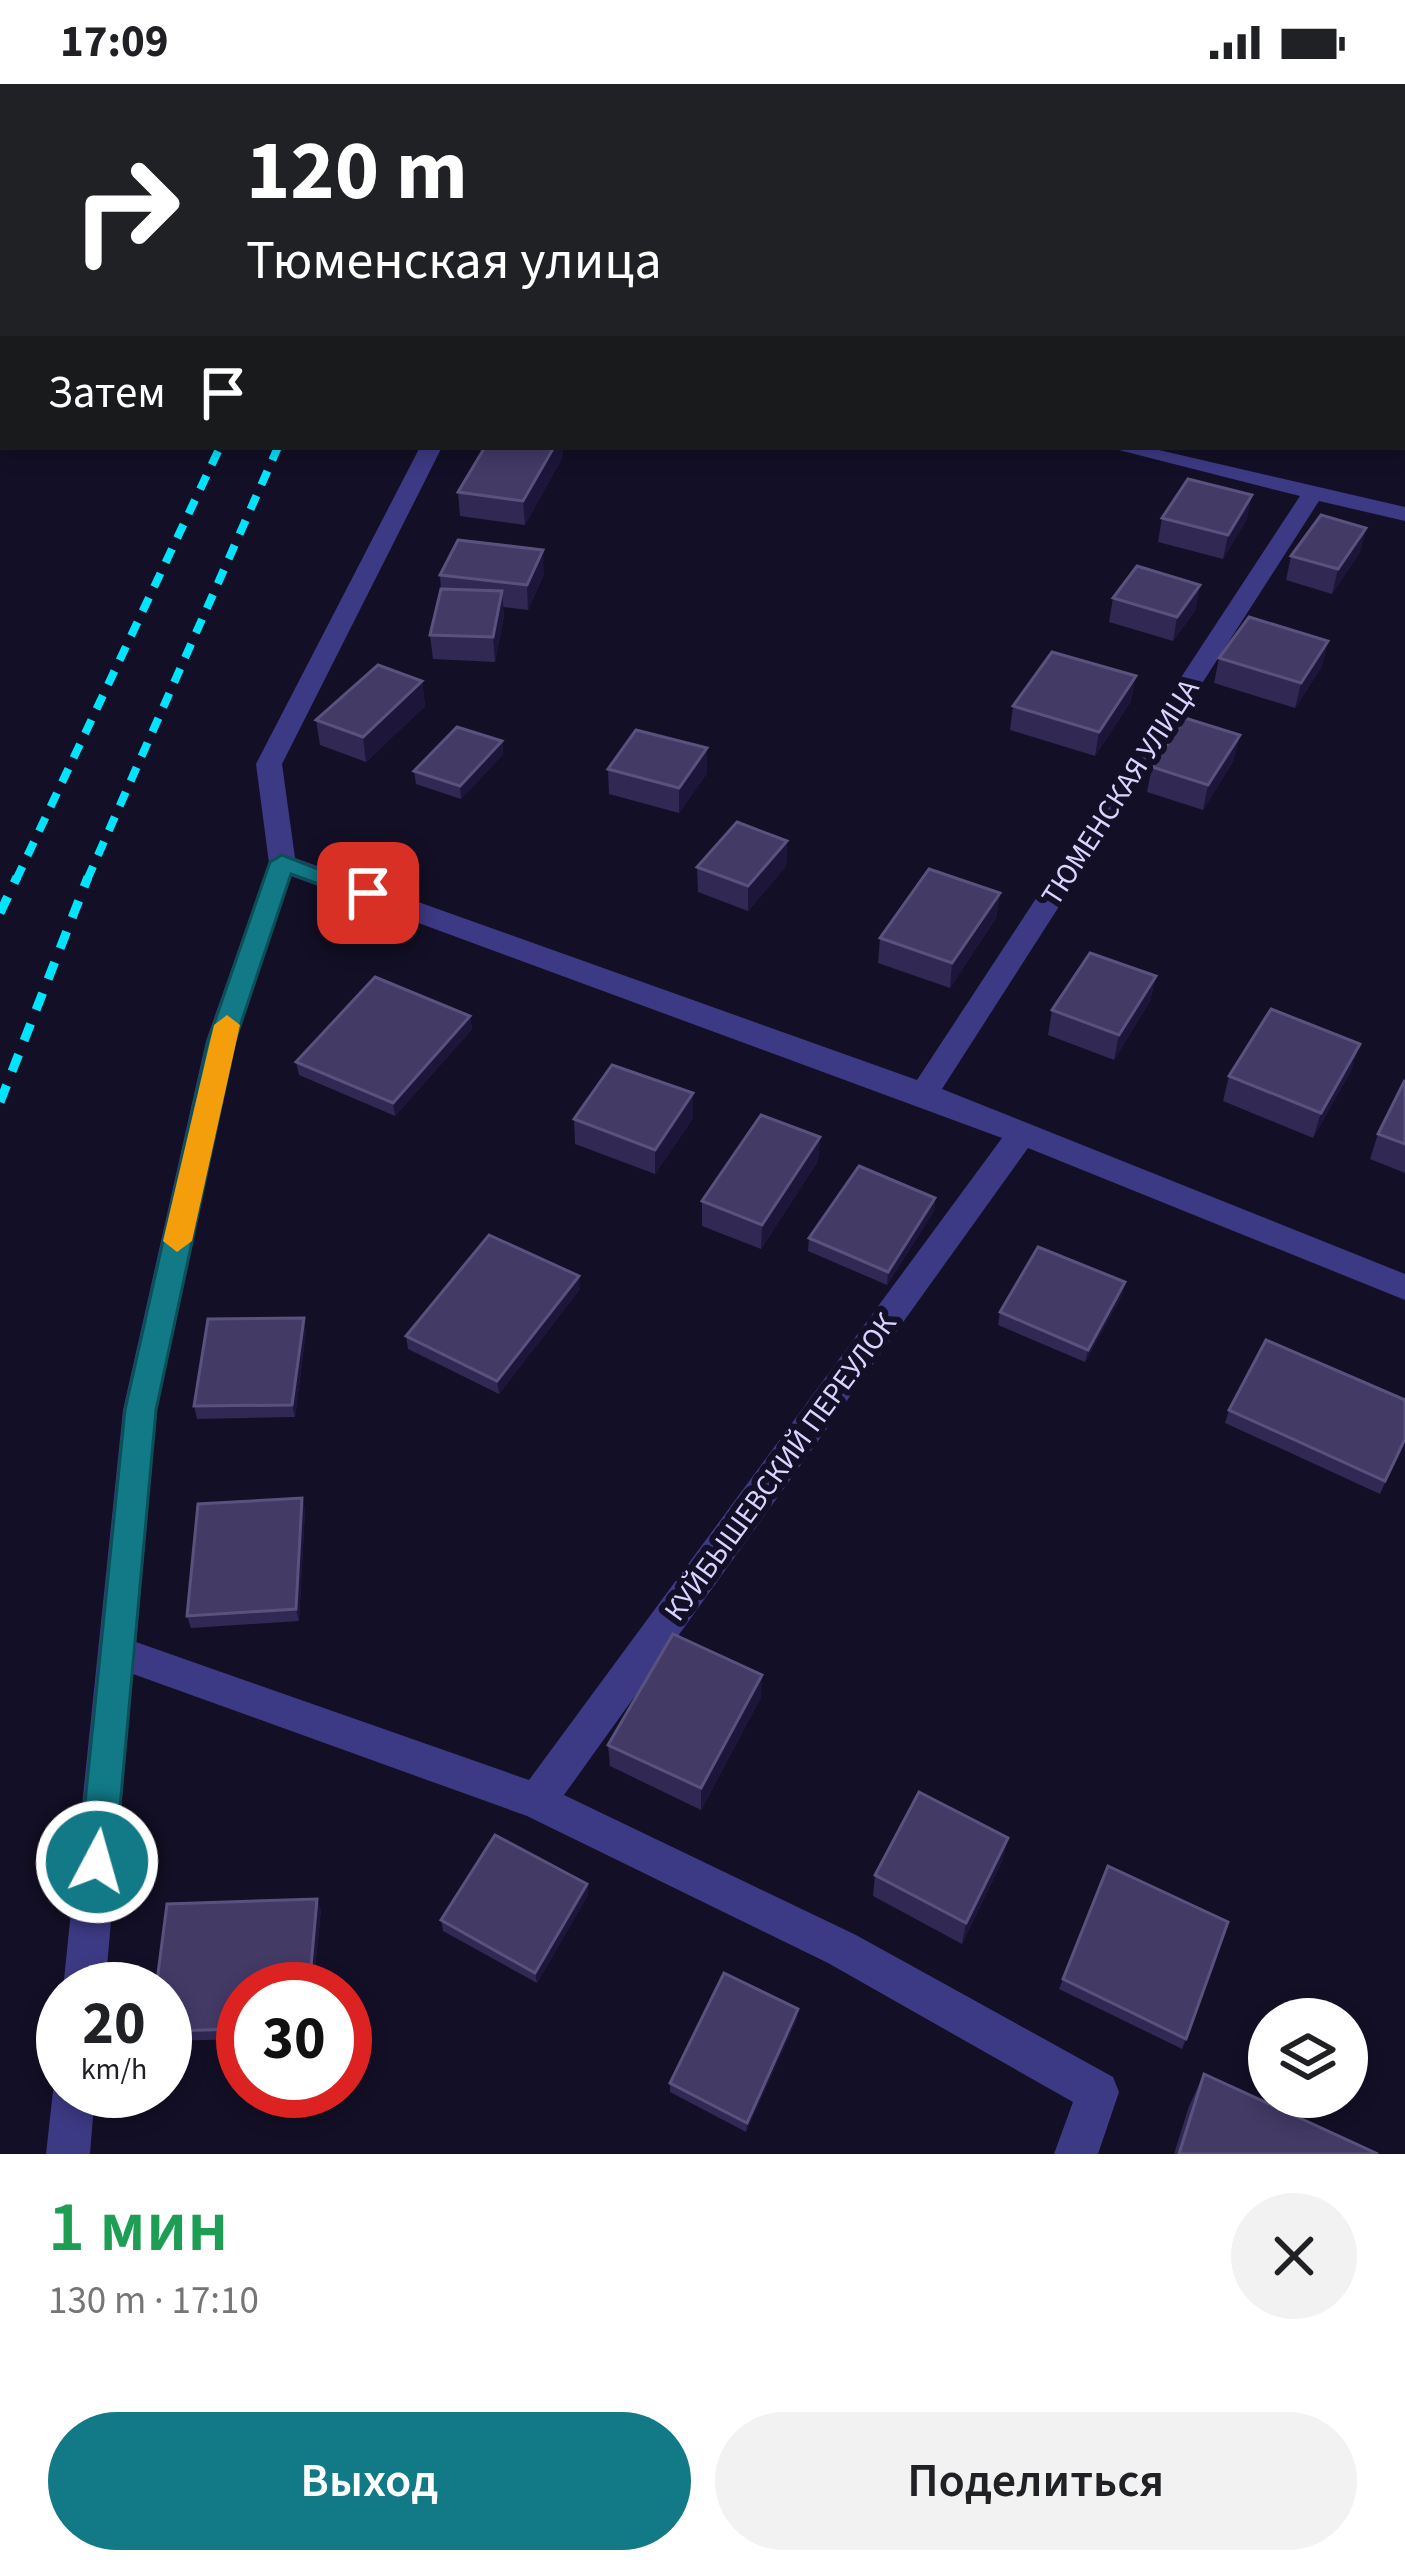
<!DOCTYPE html>
<html lang="ru">
<meta charset="utf-8">
<style>
:root{--surface:#fff;--page:#f2f2f2;--text:#202124;--muted:#757577;--accent:#127987}
body{margin:0;font-family:"Source Sans 3",sans-serif;background:var(--page);color:var(--text);height:100vh;display:flex;flex-direction:column;font-size:45px;white-space:nowrap}
*{box-sizing:border-box;margin:0}
p{font-size:39px;color:var(--muted)}
.icon{flex:none;width:66px;height:66px;fill:none;stroke:currentColor;stroke-width:2;stroke-linecap:round;stroke-linejoin:round}
.map{position:relative;height:2070px;overflow:hidden}
.drawer{display:flex;flex-direction:column;background:var(--surface);flex:1}
.drawer>*{flex:none}
.guide{position:absolute;left:0px;top:0px;width:1407px;height:366px;box-shadow:0 6px 18px #0003;background:#202124;color:#fff;overflow:hidden}
.controls{position:absolute;left:1248px;top:1914px;display:grid;gap:24px}
.controls a{display:grid;place-items:center;width:120px;height:120px;border-radius:50%;background:var(--surface);box-shadow:0 6px 18px #0003;font-size:60px}
.speed{position:absolute;left:36px;top:1878px;display:flex;gap:24px;font-size:60px;font-weight:700;text-align:center}
.speed>*{display:grid;place-content:center;width:156px;height:156px;border-radius:50%;background:var(--surface);box-shadow:0 6px 18px #0003;line-height:1}
.speed small{font-size:30px;font-weight:400}
.speed .limit{border:18px solid #d22;background:#fff;color:#111}
.pin{position:absolute;display:grid;place-items:center;width:102px;height:102px;color:#fff;margin:-51px;border-radius:24px;box-shadow:0 6px 18px #0006}
.me{position:absolute;width:132px;margin:-66px;rotate:6deg;stroke-linejoin:round;filter:drop-shadow(0 0 9px #0008)}
.turn{display:flex;align-items:center;gap:42px;height:252px;padding:0 48px;font-size:54px}
.turn .icon{width:156px;height:156px;stroke-width:2.5}
.turn b{display:block;font-size:84px;line-height:102px}
.then{display:flex;align-items:center;height:114px;padding:0 48px;background:#0003;gap:24px;font-size:45px}
.round{display:grid;place-items:center;flex:none;width:126px;height:126px;border-radius:63px;background:var(--page)}
.headline{display:flex;align-items:center;justify-content:space-between;height:204px;padding:0 48px}
h1{font-size:72px;font-weight:600;line-height:90px;color:#1e9e55}
.cta{display:flex;gap:24px;margin-top:auto;padding:24px 48px}
.cta a{flex:1;height:138px;border-radius:72px;background:var(--accent);color:#fff;font-size:48px;font-weight:600;line-height:138px;text-align:center}
.cta a+a{background:var(--page);color:var(--text)}
.status{display:flex;justify-content:space-between;align-items:center;height:84px;padding:0 60px;background:var(--surface);direction:ltr}
.status svg{height:33px;fill:currentColor}
.map>svg:first-child{display:block}
</style>
<div class="status"><b>17:09</b><svg viewBox="0 0 49 12"><path d="M0 12V9h3v3zM5 12V6h3v6zM10 12V3h3v9zM15 12V0h3v12zM26 1h20v11H26zM47 4h2v5h-2z"/></svg></div>
<div class="map">
<svg width="1405" height="2070" viewBox="0 0 1405 2070">
<rect width="100%" height="100%" fill="#130f26"/>
<g fill="none" stroke-linecap="round" stroke-linejoin="round">
<g fill="#3d3a85" fill-rule="evenodd">
<path d="M420 363H442L282 680 295 774 917 996 1300 412 1107 363H1146L1405 423V437L1319 417 942 1005 1405 1190V1216L1028 1064 564 1711 856 1851 1113 1993 1119 2008 1098 2070H1054L1073 2018 828 1879 527 1732 133 1590 105 1905H63L123 1326 206 957 269 779 256 680ZM291 792 1002 1054 529 1696 136 1558 157 1326 236 957Z"/>
<polygon points="63,1990 63,2007 95,2007 90,2070 46,2070 53,2007"/>
</g>
<g stroke="#00e5ff" stroke-width="8" stroke-dasharray="15 12" stroke-linecap="butt">
<polyline points="16,796 220,363"/>
<polyline points="87,796 278,363"/>
</g>
<g stroke="#00e5ff" stroke-width="9" stroke-dasharray="18 15" stroke-linecap="butt">
<polyline points="0,829 17,793"/>
<polyline points="0,1018 88,793"/>
</g>
</g>
<g fill="#312854">
<polygon points="563,372 525,441 460,432 458,408"/>
<polygon points="1162,434 1247,435 1223,475 1158,458"/>
<polygon points="1366,444 1360,468 1332,510 1286,496 1291,472"/>
<polygon points="544,490 528,526 503,523 504,532 495,578 433,575 430,551 441,506 440,491"/>
<polygon points="1113,514 1196,525 1173,557 1109,538"/>
<polygon points="1328,557 1322,582 1295,624 1214,599 1219,574"/>
<polygon points="422,597 425,622 366,678 320,661 316,636"/>
<polygon points="1131,617 1095,672 1010,646 1013,622"/>
<polygon points="502,657 503,670 461,715 416,700 414,687"/>
<polygon points="1234,676 1203,726 1147,708 1152,683"/>
<polygon points="608,685 707,689 679,729 609,710"/>
<polygon points="787,757 786,782 748,827 698,808 697,783"/>
<polygon points="1000,809 996,834 950,904 878,879 880,854"/>
<polygon points="1156,892 1150,917 1114,976 1048,951 1052,926"/>
<polygon points="470,932 472,945 395,1032 299,991 296,978"/>
<polygon points="1352,985 1313,1054 1223,1017 1229,992"/>
<polygon points="1405,996 1405,1089 1370,1075 1378,1050"/>
<polygon points="693,1034 655,1090 575,1060 574,1035"/>
<polygon points="820,1053 818,1077 761,1165 702,1142 702,1117"/>
<polygon points="935,1114 934,1127 887,1201 808,1167 809,1154"/>
<polygon points="1125,1198 1122,1211 1085,1278 998,1241 1000,1228"/>
<polygon points="580,1205 499,1310 408,1265 406,1252"/>
<polygon points="306,1247 295,1333 197,1335 194,1322"/>
<polygon points="1229,1326 1405,1356 1380,1410 1225,1339"/>
<polygon points="302,1414 305,1426 299,1537 191,1544 187,1532"/>
<polygon points="761,1613 701,1726 610,1682 608,1661"/>
<polygon points="1003,1775 962,1860 873,1812 875,1791"/>
<polygon points="587,1800 588,1811 537,1899 443,1847 441,1836"/>
<polygon points="321,1826 313,1905 243,1905 243,1955 165,1957 165,1905"/>
<polygon points="1063,1895 1186,1955 1182,1965 1059,1905"/>
<polygon points="797,1935 746,2048 670,2008 670,1999"/>
<polygon points="1204,1990 1378,2070 1174,2070 1189,2022"/>
</g>
<g fill="#1d163a">
<polygon points="554,363 563,363 563,372 525,441 523,417"/>
<polygon points="1252,411 1247,435 1223,475 1228,451"/>
<polygon points="1366,444 1360,468 1332,510 1338,485"/>
<polygon points="543,466 544,490 528,526 527,501"/>
<polygon points="1200,501 1196,525 1173,557 1177,533"/>
<polygon points="502,507 504,532 495,578 493,553"/>
<polygon points="1328,557 1322,582 1295,624 1301,599"/>
<polygon points="1136,592 1131,617 1095,672 1099,648"/>
<polygon points="422,597 425,622 366,678 363,653"/>
<polygon points="1240,651 1234,676 1203,726 1208,701"/>
<polygon points="502,657 503,670 461,715 460,702"/>
<polygon points="707,664 707,689 679,729 679,704"/>
<polygon points="787,757 786,782 748,827 748,802"/>
<polygon points="1000,809 996,834 950,904 952,879"/>
<polygon points="1156,892 1150,917 1114,976 1119,951"/>
<polygon points="470,932 472,945 395,1032 393,1019"/>
<polygon points="1360,960 1352,985 1313,1054 1321,1029"/>
<polygon points="693,1009 693,1034 655,1090 655,1066"/>
<polygon points="820,1053 818,1077 761,1165 762,1141"/>
<polygon points="935,1114 934,1127 887,1201 888,1188"/>
<polygon points="579,1192 580,1205 499,1310 497,1297"/>
<polygon points="1125,1198 1122,1211 1085,1278 1088,1266"/>
<polygon points="304,1234 306,1247 295,1333 292,1321"/>
<polygon points="302,1414 305,1426 299,1537 296,1525"/>
<polygon points="762,1591 761,1613 701,1726 701,1704"/>
<polygon points="1008,1754 1003,1775 962,1860 966,1839"/>
<polygon points="587,1800 588,1811 537,1899 535,1889"/>
<polygon points="317,1815 321,1826 313,1905 309,1905"/>
<polygon points="798,1925 797,1935 746,2048 747,2039"/>
</g>
<g fill="#433a66" stroke="#5a527e" stroke-width="3">
<polygon points="485,363 554,363 523,417 458,408"/>
<polygon points="1188,395 1252,411 1228,451 1162,434"/>
<polygon points="1321,431 1366,444 1338,485 1291,472"/>
<polygon points="458,456 543,466 527,501 440,491"/>
<polygon points="1137,482 1200,501 1177,533 1113,514"/>
<polygon points="441,505 502,507 493,553 430,551"/>
<polygon points="1249,533 1328,557 1301,599 1219,574"/>
<polygon points="1052,568 1136,592 1099,648 1013,622"/>
<polygon points="378,581 422,597 363,653 316,636"/>
<polygon points="1185,634 1240,651 1208,701 1152,683"/>
<polygon points="457,643 502,657 460,702 414,687"/>
<polygon points="636,646 707,664 679,704 608,685"/>
<polygon points="737,738 787,757 748,802 697,783"/>
<polygon points="929,785 1000,809 952,879 880,854"/>
<polygon points="1090,869 1156,892 1119,951 1052,926"/>
<polygon points="375,893 470,932 393,1019 296,978"/>
<polygon points="1271,925 1360,960 1321,1029 1229,992"/>
<polygon points="612,981 693,1009 655,1066 574,1035"/>
<polygon points="1405,996 1405,1060 1378,1050"/>
<polygon points="761,1031 820,1053 762,1141 702,1117"/>
<polygon points="859,1082 935,1114 888,1188 809,1154"/>
<polygon points="489,1151 579,1192 497,1297 406,1252"/>
<polygon points="1038,1163 1125,1198 1088,1266 1000,1228"/>
<polygon points="304,1234 292,1321 194,1322 208,1235"/>
<polygon points="1266,1256 1405,1316 1405,1355 1385,1397 1229,1326"/>
<polygon points="302,1414 296,1525 187,1532 198,1420"/>
<polygon points="673,1550 762,1591 701,1704 608,1661"/>
<polygon points="919,1708 1008,1754 966,1839 875,1791"/>
<polygon points="495,1751 587,1800 535,1889 441,1836"/>
<polygon points="1108,1782 1228,1838 1186,1955 1063,1895"/>
<polygon points="317,1815 309,1905 243,1905 243,1945 165,1947 165,1905 156,1905 167,1820"/>
<polygon points="724,1889 798,1925 747,2039 670,1999"/>
<polygon points="1204,1990 1378,2070 1179,2070"/>
</g>
<polygon fill="#127987" stroke="#0c4f58" stroke-width="3" points="282,771 380,809 368,818 291,790 235,957 156,1326 115,1778 110,1791 97,1796 84,1791 79,1778 125,1326 208,957 270,778"/>
<polygon fill="#f59e0b" points="227,931 240,941 192,1157 177,1168 163,1157 214,941"/>
<g text-anchor="middle" stroke-width="12" stroke-linejoin="round" paint-order="stroke">
<g font-size="30" fill="#d9d4ff" stroke="#130f26">
<text transform="translate(1120 708) rotate(-57)" y="10">ТЮМЕНСКАЯ УЛИЦА</text>
<text transform="translate(780 1383) rotate(-54)" y="10">КУЙБЫШЕВСКИЙ ПЕРЕУЛОК</text>
</g>
</g>
</svg>
<div class="controls">
<a><svg class="icon" aria-label="layers" viewBox="0 0 24 24"><path d="M12 4l9 5-9 5-9-5zM3 14l9 5 9-5"/></svg></a>
</div>
<div class="speed"><div>20<small>km/h</small></div><div class="limit">30</div></div>
<div class="pin" style="left:368px;top:809px;background:#d93025"><svg class="icon" aria-label="arrive" viewBox="0 0 24 24"><path d="M6 21V4h12l-3 4 3 4H6"/></svg></div>
<svg class="me" style="left:97px;top:1778px" viewBox="-20 -20 40 40"><circle r="17" fill="#127987" stroke="#fff" stroke-width="3"/><path d="M0-11L8 9 0 5-8 9z" fill="#fff"/></svg>
<div class="guide">
<div class="turn"><svg class="icon" aria-label="right" viewBox="0 0 24 24"><path d="M7 20v-9h11M14 6l5 5-5 5"/></svg><div><b>120 m</b>Тюменская улица</div></div>
<div class="then">Затем<svg class="icon" aria-label="arrive" viewBox="0 0 24 24"><path d="M6 21V4h12l-3 4 3 4H6"/></svg></div>
</div>
</div>
<section class="drawer">
<div class="headline"><div><h1>1 мин</h1><p>130 m · 17:10</p></div><a class="round"><svg class="icon" aria-label="close" viewBox="0 0 24 24"><path d="M6 6l12 12M18 6L6 18"/></svg></a></div>
<div class="cta"><a>Выход</a><a>Поделиться</a></div>
</section>
